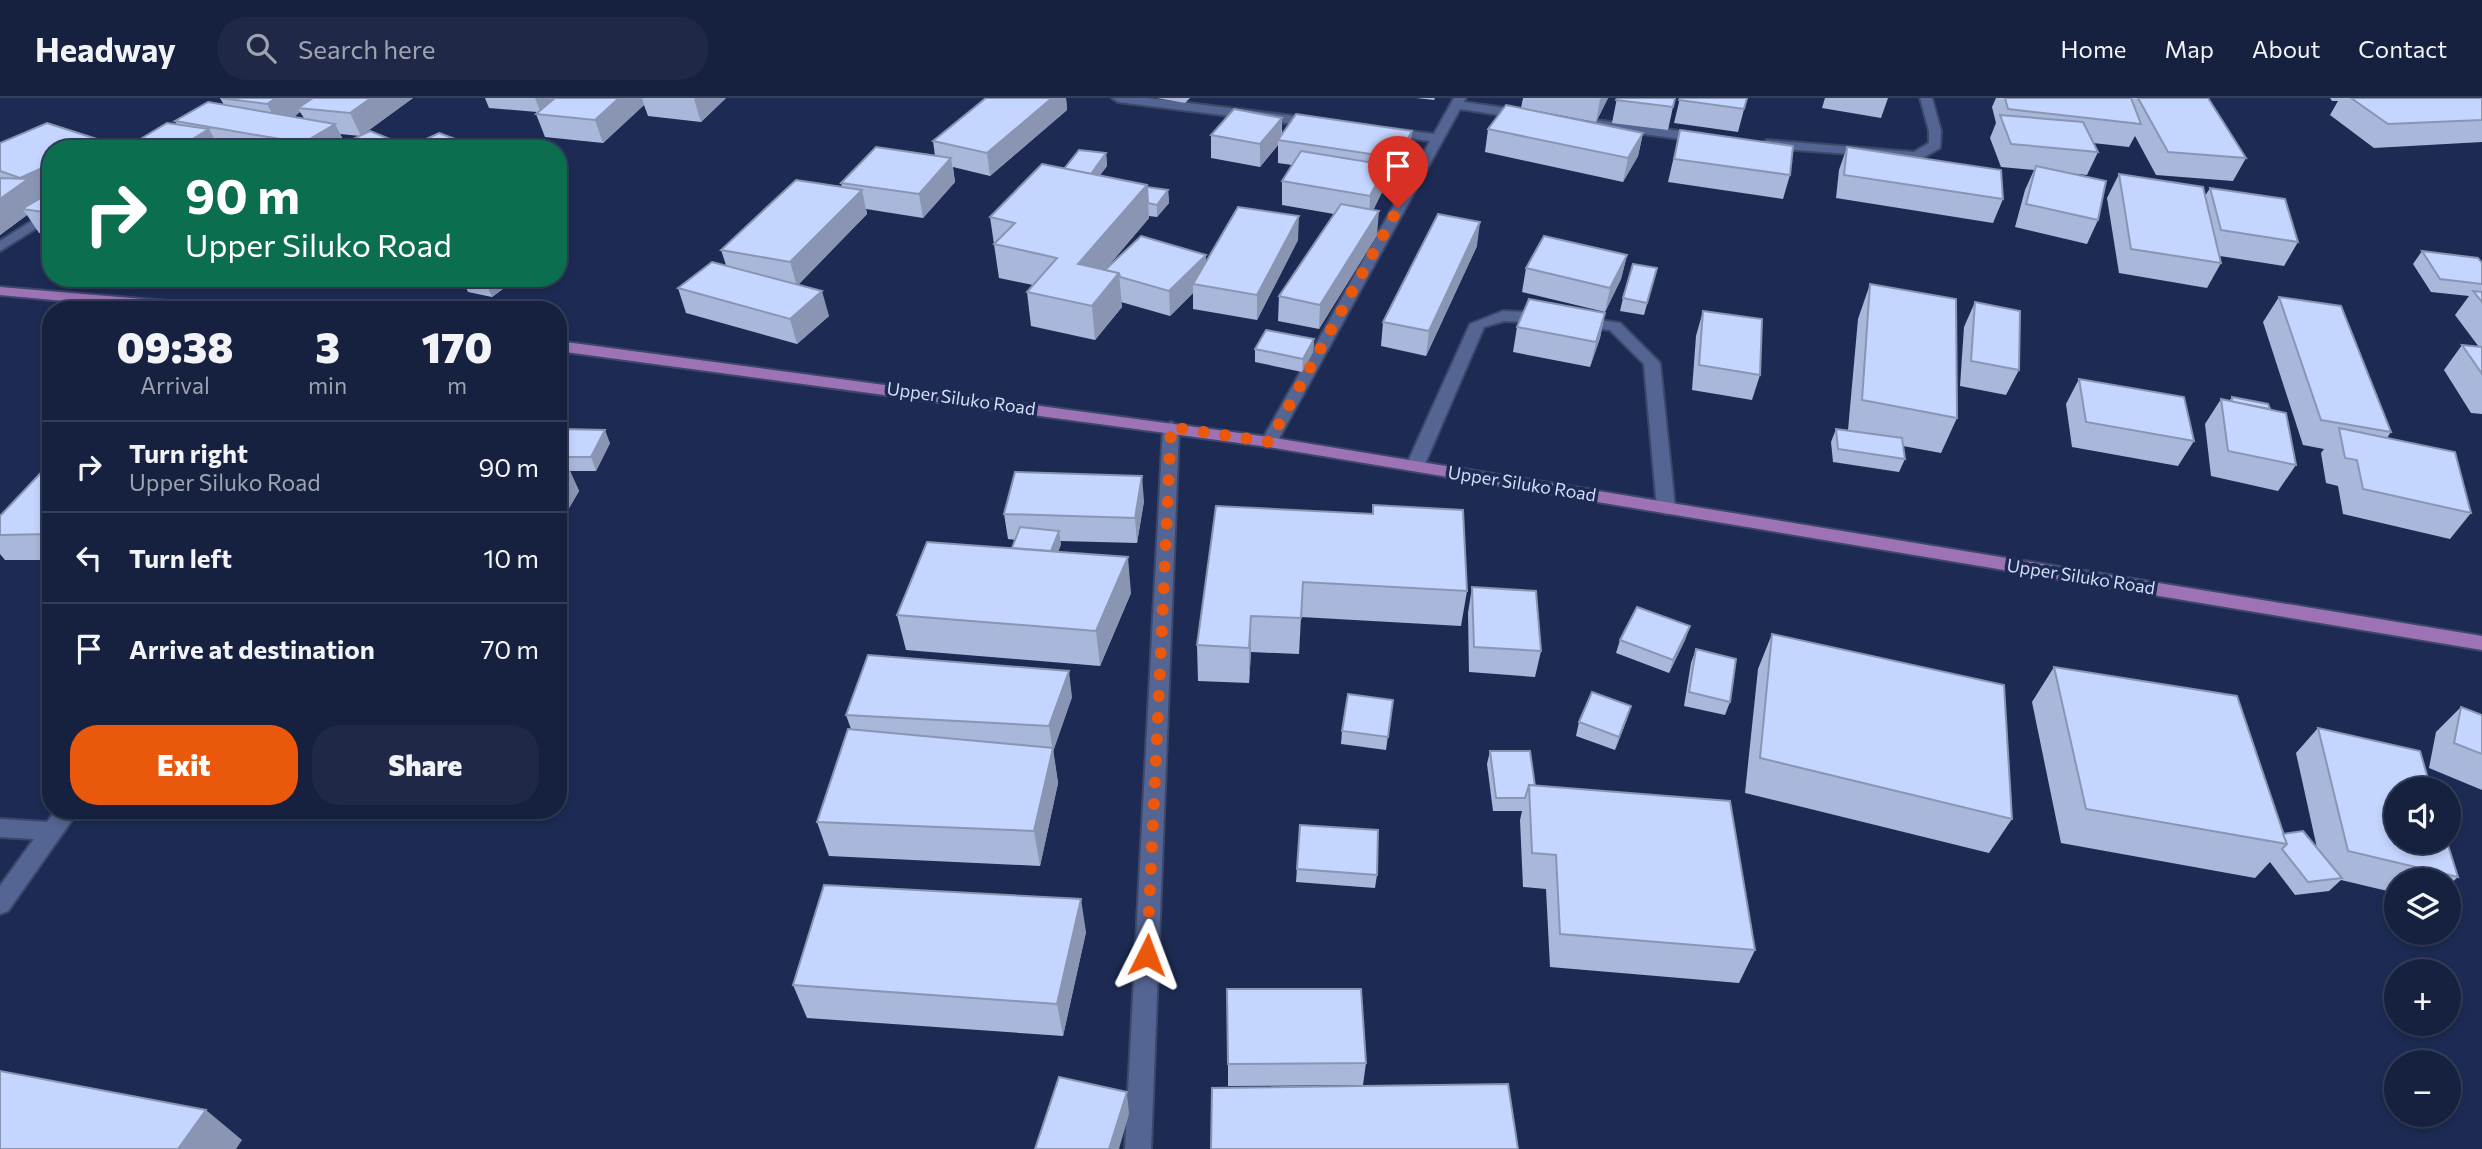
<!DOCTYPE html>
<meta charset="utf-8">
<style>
:root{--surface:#16203f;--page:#1f2846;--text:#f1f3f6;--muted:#9ea3b0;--line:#353e59;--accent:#ea580c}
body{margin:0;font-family:Commissioner,sans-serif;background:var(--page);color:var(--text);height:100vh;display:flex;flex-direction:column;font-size:26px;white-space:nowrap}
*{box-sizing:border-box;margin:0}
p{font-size:23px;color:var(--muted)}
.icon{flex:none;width:38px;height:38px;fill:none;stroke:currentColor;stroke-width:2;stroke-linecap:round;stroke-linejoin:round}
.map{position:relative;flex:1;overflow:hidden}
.drawer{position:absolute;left:42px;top:203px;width:525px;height:518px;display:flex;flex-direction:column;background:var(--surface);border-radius:28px;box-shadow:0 4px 10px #0003,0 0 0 2px var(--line)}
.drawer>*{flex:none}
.banner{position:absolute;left:42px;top:42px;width:525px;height:147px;border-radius:28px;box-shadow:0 4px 10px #0003,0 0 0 2px var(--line);background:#0b6e4f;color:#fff;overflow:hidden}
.controls{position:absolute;left:2384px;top:679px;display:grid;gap:14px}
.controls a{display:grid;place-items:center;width:77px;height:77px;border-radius:50%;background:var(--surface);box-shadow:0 4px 10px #0003,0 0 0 2px var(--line);font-size:35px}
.pin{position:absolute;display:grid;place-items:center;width:60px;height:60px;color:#fff;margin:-72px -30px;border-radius:50% 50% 50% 0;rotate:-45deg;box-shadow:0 0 7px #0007}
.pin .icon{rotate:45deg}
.me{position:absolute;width:77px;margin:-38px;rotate:3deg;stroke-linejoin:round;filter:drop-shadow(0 0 5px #0008)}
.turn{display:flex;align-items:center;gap:24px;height:147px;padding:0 28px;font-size:32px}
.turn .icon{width:91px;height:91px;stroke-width:2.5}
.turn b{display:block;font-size:49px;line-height:60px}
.eta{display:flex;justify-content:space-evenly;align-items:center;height:119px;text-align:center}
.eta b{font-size:42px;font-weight:800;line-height:49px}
.primary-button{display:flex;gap:14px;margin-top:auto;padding:14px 28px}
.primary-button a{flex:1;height:80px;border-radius:28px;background:var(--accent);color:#fff;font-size:28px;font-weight:800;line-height:80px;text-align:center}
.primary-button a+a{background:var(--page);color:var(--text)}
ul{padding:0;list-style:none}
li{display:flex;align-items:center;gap:21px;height:91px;padding:0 28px;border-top:2px solid var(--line)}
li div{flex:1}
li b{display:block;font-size:26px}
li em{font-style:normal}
header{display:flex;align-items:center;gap:42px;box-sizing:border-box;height:98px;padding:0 35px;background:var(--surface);border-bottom:2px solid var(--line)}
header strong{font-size:33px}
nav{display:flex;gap:38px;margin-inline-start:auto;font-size:24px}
.search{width:490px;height:63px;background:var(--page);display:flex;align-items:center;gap:18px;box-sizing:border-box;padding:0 24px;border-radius:28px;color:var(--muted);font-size:26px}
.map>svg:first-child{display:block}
</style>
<header>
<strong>Headway</strong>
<div class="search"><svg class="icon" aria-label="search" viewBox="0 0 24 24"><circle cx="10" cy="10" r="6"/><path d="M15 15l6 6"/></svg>Search here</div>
<nav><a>Home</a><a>Map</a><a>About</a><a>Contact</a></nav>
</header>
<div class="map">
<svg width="2482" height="1051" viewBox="0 0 2482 1051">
<rect width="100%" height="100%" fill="#1d2b54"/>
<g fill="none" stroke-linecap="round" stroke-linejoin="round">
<g stroke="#3d476a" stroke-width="4">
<g id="service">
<polygon points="1503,213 1546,215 1554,220 1546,225 1504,223 1484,229 1424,368 1421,372 1409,372 1406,368 1470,226"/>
<polygon points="1579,219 1620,225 1660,265 1675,410 1672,414 1666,416 1657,410 1644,266 1610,232 1574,227 1574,221"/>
</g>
</g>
<g stroke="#3d476a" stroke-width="4">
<g id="minor">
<polygon points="1112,0 1147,0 1318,21 1324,25 1318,29 1118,4"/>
<polygon points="1454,0 1466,0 1464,4 1526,13 1532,17 1526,21 1460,11 1277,344 1269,349 1263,348 1261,344 1430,43 1386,38 1380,34 1386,30 1434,36"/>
<polygon points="1920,0 1932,0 1941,33 1940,50 1921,61 1767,50 1761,46 1767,42 1914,54 1929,45 1929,33"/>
<polygon points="1573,19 1703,36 1709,40 1703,44 1569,26 1569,20"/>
<polygon points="51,111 51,121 0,153 0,143"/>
<polygon points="1171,324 1179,329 1151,1051 1125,1051 1163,329"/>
<polygon points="56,712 79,712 8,813 0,816 0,788 34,741 0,739 0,721 47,724"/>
</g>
</g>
<g stroke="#3d476a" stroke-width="4">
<g id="primary">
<polygon points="0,189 215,207 222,212 161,212 0,197"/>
<polygon points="558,243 1269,339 2482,538 2482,552 1269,349 558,253"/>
</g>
</g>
<use href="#service" fill="#546593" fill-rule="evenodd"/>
<use href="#minor" fill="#546593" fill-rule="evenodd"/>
<use href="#primary" fill="#9d73b5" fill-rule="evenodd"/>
</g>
<g fill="#a9b7db" fill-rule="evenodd">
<path d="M220 0H413L362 37 402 46 404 51H124L177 27 175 23 224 7ZM300 14 304 20 294 19ZM340 36 360 38 345 45Z"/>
<polygon points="485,0 726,0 701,24 648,18 644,7 603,45 545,39 536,16 537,14 489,10"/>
<polygon points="986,0 1066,0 1067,12 990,78 953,69 955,84 923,120 866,111 867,116 798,187 829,218 797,246 686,215 678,190 726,167 721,152 842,89 841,85 935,58 933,43"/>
<polygon points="1157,0 1190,0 1185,5"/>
<polygon points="1416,0 1435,0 1434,2"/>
<polygon points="1523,0 1608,0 1596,24 1521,10"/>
<polygon points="1617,0 1673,9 1668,32 1612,25"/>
<polygon points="1680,0 1747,0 1738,34 1674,25"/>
<polygon points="1825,0 1888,0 1881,20 1822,10"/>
<polygon points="1996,0 2127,0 2131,2 2132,0 2208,0 2246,60 2233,83 2156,77 2135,38 2129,49 2093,45 2098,54 2087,77 2068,75 2098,122 2087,146 2015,129 2025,92 2034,72 2001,69 1990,40 1996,25 1992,9"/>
<polygon points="2330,0 2482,0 2482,44 2374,50 2330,17 2338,3 2332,3"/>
<polygon points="1282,20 1282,37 1412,33 1409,56 1395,84 1385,82 1384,90 1373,112 1377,137 1319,231 1278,223 1279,198 1334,116 1282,107 1282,83 1292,67 1278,65 1278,47 1260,69 1211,60 1211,37"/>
<polygon points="1488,31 1643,35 1638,58 1623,84 1485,54"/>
<polygon points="1680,32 1790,77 1783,101 1668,84"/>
<polygon points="103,43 108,51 51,51 51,136 39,135 27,117 0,137 0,45"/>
<polygon points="1847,49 2003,101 1993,125 1836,100 1839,72"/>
<polygon points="1106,55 1107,68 1100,77 1147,87 1147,89 1168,92 1169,105 1157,119 1149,118 1149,120 1105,172 1206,164 1298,142 1257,222 1193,211 1193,195 1170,218 1121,204 1122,209 1095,242 1031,228 1027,194 1033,187 999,180 990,119 1064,71"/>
<polygon points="2119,76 2205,98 2210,90 2298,144 2284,168 2220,158 2221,165 2207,190 2119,175 2107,100"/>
<polygon points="1477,148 1426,258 1381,248 1383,224"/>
<polygon points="2422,153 2482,165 2482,316 2471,315 2444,272 2462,247 2479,249 2455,217 2469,198 2431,194 2413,166"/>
<polygon points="1627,157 1621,181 1605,214 1522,194 1526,170"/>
<polygon points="1657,170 1644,217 1620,213 1623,200"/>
<polygon points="114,180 155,180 146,187 117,184"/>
<polygon points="249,180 304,180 297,187 251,183"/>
<polygon points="405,180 443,180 437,186"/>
<polygon points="462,181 511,185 492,199 468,194"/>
<polygon points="1870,186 1957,320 1941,355 1903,348 1905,361 1899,374 1833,364 1831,344 1836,331 1848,332 1858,221"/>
<polygon points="2279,199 2391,334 2387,340 2471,415 2450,441 2343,416 2338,388 2326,385 2321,355 2324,351 2303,347 2263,224"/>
<polygon points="1975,204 2019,272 2006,297 1960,288 1964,229"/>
<polygon points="1703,213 1760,277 1752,302 1692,292 1696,238"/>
<polygon points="1605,215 1600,240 1590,269 1513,254 1517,229"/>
<polygon points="1314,241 1313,254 1302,274 1255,264 1255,251"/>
<polygon points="2079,281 2194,343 2178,368 2072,349 2066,306"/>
<polygon points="2232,299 2270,311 2296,367 2278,393 2211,378 2205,326 2221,301 2229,303"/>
<polygon points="558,340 610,345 596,373 570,373 579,393 558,429"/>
<polygon points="51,364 51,462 5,462 0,456 0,418"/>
<polygon points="1144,403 1137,445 1060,443 1061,446 1058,454 1131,495 1100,568 906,552 897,517 1012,450 1016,442 1008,441 1004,416"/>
<polygon points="1373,407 1467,493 1461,528 1301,519 1299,556 1251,554 1249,585 1198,583 1197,547 1372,416"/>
<polygon points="1472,489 1541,553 1535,579 1469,574 1468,515"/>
<polygon points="1690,528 1685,542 1669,575 1616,555 1620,542"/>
<polygon points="1772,536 2012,721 1989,755 1745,695 1758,571"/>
<polygon points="1696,551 1730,604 1725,617 1684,608 1691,565"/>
<polygon points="2054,569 2283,736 2317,750 2296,655 2318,630 2458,779 2448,788 2448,782 2396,782 2396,795 2341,782 2329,793 2295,797 2270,764 2255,780 2061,745 2032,604"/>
<polygon points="1072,599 1053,653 1058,685 1040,768 829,758 817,724 851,631 846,617"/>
<polygon points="1393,602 1386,652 1341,646 1342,633"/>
<polygon points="2461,609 2482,617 2482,692 2429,670 2436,634"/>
<polygon points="1627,621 1615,652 1576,638 1579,624"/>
<polygon points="1490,653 1535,688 1755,852 1739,885 1550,869 1546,791 1523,789 1520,722 1522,713 1493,713 1487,666"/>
<polygon points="1300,727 1377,777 1375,790 1296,784"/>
<polygon points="1086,834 1063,938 807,920 793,887"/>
<polygon points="1366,965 1363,987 1228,988 1228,966"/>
</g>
<g fill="#8995b2">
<polygon points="276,0 321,0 298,10 300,14 279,28 267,6"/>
<polygon points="371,0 413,0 361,38 350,15"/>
<polygon points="535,0 557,0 541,15"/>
<polygon points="619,0 642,0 644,7 603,45 595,22"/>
<polygon points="695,0 726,0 701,24 694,1"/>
<polygon points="1052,0 1066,0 1067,12 990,78 987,55"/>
<polygon points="1601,0 1608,0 1596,24 1600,1"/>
<polygon points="1282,20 1281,42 1278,42 1278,47 1260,69 1260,46"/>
<polygon points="335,26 347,49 344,51 301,51 304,48 303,45"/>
<polygon points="209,31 220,51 176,51"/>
<polygon points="1412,33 1409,56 1395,84 1397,60"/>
<polygon points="1643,35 1638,58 1623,84 1628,60"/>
<polygon points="103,43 108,51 85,51"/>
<polygon points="463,44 466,51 450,51"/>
<polygon points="402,46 404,51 390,51"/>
<polygon points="1106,55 1107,68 1089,92 1088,80"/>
<polygon points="951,60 955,84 923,120 919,96"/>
<polygon points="51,66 51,97 22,111 27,117 0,137 0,101 20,80"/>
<polygon points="1386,67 1384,90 1369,121 1370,98"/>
<polygon points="1147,87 1149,120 1081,200 1078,166"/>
<polygon points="862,92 867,116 797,188 790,164"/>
<polygon points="1168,92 1169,105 1157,119 1157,107"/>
<polygon points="1379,113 1377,137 1319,231 1320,207"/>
<polygon points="1299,118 1298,142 1257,222 1257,197"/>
<polygon points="1480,124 1477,148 1426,258 1429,233"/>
<polygon points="1206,157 1206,181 1193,186 1193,195 1170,218 1169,193"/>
<polygon points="1627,157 1621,181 1605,214 1610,190"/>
<polygon points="1119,175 1122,209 1095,242 1092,208"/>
<polygon points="142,180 155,180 146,187"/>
<polygon points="293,180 304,180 297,187"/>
<polygon points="434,180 443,180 437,186"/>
<polygon points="494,180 509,180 511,185 492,199 486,186"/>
<polygon points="822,193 829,218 797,246 790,221"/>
<polygon points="1605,215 1600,240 1590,269 1596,244"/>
<polygon points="1314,241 1313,254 1302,274 1303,261"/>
<polygon points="605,332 610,345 596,373 591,359"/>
<polygon points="567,367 579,393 558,429 558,382"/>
<polygon points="1142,378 1144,403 1137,445 1135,420"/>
<polygon points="1059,433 1061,446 1047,483 1045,470"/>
<polygon points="1128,459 1131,495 1100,568 1096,533"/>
<polygon points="1251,518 1251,554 1249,585 1249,550"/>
<polygon points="1690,528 1685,542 1669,575 1673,562"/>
<polygon points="1069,573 1072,599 1053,654 1049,628"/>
<polygon points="1631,608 1627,621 1615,652 1619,639"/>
<polygon points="1053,650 1058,685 1040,768 1034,733"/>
<polygon points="1081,801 1086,834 1063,938 1057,906"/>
<polygon points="1127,994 1129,1016 1119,1051 1109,1051"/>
<polygon points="206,1012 242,1042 236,1051 178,1051"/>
</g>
<g fill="#c4d5ff" stroke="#8995b2" stroke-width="2">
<polygon points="220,0 276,0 267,6"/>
<polygon points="313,0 371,0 350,15 298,10"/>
<polygon points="555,0 619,0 595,22 536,16"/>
<polygon points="986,0 1052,0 987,55 933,43"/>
<polygon points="1617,0 1675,0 1673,9 1616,2"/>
<polygon points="1680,0 1747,0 1744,11 1679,2"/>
<polygon points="2005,0 2131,0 2141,26 2008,11"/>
<polygon points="2138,0 2208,0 2246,60 2168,54"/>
<polygon points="2351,0 2482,0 2482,22 2388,26"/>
<polygon points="208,4 335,26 303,45 175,23"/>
<polygon points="1506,7 1643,35 1628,60 1488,31"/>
<polygon points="1234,11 1282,20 1260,46 1211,37"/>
<polygon points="1296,16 1412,33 1397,60 1278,42"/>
<polygon points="2000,17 2083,24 2098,54 2011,46"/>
<polygon points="47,25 103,43 85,51 51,51 51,66 20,80 0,73 0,45"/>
<polygon points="167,25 209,31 176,51 124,51"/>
<polygon points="1680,32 1793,48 1790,77 1674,61"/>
<polygon points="370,33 402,46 390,51 332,51"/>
<polygon points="439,35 463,44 450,51 417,51 411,48"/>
<polygon points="269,42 306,47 301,51 255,51"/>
<polygon points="876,49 951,60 919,96 841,85"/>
<polygon points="1847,49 2001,72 2003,101 1844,77"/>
<polygon points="1079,52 1106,55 1091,76 1064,71"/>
<polygon points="1301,53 1386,67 1370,98 1282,83"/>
<polygon points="1042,66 1147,87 1078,166 1119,175 1092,208 1027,194 1057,160 994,146 1015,125 990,119"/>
<polygon points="2036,68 2106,83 2098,122 2026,106"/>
<polygon points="2119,76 2203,89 2221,165 2131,151"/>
<polygon points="0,80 28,81 0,101"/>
<polygon points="796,82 862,92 790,164 721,152"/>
<polygon points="1147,89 1168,92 1157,107 1148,105"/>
<polygon points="2210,90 2285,101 2298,144 2221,132"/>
<polygon points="51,94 51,115 22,111"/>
<polygon points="1341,106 1379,113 1320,207 1279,198"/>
<polygon points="1238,109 1299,118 1257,197 1193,186"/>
<polygon points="1438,116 1480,124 1429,233 1383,224"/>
<polygon points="1141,138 1206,157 1169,193 1120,179 1119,175 1105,172"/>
<polygon points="1544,138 1627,157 1610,190 1526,170"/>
<polygon points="2422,153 2478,160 2482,165 2482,186 2440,181"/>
<polygon points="712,164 822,193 790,221 678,190"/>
<polygon points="1633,166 1657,170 1647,205 1623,200"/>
<polygon points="463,180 494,180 486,186 462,181"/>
<polygon points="1870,186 1956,201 1957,320 1862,302"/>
<polygon points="2473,193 2482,194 2482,204"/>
<polygon points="2279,199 2341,208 2391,334 2321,322"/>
<polygon points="1529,201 1605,215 1596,244 1517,229"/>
<polygon points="1975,204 2020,213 2019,272 1971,263"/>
<polygon points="1703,213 1762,221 1760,277 1699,267"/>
<polygon points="1266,232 1314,241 1303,261 1255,251"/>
<polygon points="2462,247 2482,249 2482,276"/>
<polygon points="2079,281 2184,299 2194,343 2086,324"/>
<polygon points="2232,299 2268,306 2270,311 2232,304"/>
<polygon points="2221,301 2286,315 2296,367 2228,353"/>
<polygon points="2339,330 2455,354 2471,415 2363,391 2357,362 2345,360"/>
<polygon points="563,331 605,332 591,359 558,359 558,340"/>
<polygon points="1836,331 1902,340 1905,361 1838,351"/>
<polygon points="51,364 51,436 0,437 0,418"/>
<polygon points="558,367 567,367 558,382"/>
<polygon points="1015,374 1142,378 1135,420 1004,416"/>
<polygon points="1373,407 1463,412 1467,493 1303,484 1301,520 1251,518 1249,550 1197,547 1216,408 1373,416"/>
<polygon points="1020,429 1059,433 1051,453 1012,450"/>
<polygon points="927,444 1128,459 1096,533 897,517"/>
<polygon points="1472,489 1536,493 1541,553 1474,549"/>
<polygon points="1637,509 1690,528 1673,562 1620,542"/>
<polygon points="1772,536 2004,587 2012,721 1760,660"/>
<polygon points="1696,551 1736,561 1730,604 1689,594"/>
<polygon points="868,557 1069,573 1049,628 846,617"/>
<polygon points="2054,569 2237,598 2287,746 2086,711"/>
<polygon points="1592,594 1631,608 1619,639 1579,624"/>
<polygon points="1348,596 1393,602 1388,639 1342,633"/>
<polygon points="2461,609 2482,617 2482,656 2454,645"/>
<polygon points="2318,630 2420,653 2431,691 2396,691 2396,744 2447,744 2458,779 2348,753"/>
<polygon points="848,631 1053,650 1034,733 817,724"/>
<polygon points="1490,653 1530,653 1535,688 1529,687 1525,700 1496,700"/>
<polygon points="1529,687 1730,703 1755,852 1560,836 1556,757 1532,755"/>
<polygon points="1300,727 1378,732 1377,777 1297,771"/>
<polygon points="2303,733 2342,780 2308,784 2282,751 2287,746 2283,736"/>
<polygon points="824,787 1081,801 1057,906 793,887"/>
<polygon points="1227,891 1361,891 1366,965 1228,966"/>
<polygon points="0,973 206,1012 178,1051 0,1051"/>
<polygon points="1059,979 1127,994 1109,1051 1035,1051"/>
<polygon points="1508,986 1518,1051 1211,1051 1212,990"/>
</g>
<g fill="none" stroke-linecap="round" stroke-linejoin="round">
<polyline stroke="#ea580c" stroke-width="12" stroke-dasharray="0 21.6" points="1147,857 1171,329 1269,344 1398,110"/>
</g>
<g text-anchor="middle" stroke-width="7" stroke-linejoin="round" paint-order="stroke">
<g font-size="18" fill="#d2ddf8" stroke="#1d2b54">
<text transform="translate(961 301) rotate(8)" y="6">Upper Siluko Road</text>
<text transform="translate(1522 386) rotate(9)" y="6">Upper Siluko Road</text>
<text transform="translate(2081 479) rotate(9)" y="6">Upper Siluko Road</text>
</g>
</g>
</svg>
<div class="controls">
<a><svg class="icon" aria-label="sound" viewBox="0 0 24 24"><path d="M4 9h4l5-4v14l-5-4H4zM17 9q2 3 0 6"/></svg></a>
<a><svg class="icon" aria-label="layers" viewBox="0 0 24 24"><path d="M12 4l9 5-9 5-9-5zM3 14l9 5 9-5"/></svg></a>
<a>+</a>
<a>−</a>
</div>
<div class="pin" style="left:1398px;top:110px;background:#d93025"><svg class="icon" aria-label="arrive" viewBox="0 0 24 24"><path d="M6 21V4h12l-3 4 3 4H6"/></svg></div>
<svg class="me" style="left:1147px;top:857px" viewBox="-20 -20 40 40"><path d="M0-17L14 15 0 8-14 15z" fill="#ea580c" stroke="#fff" stroke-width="4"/></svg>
<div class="banner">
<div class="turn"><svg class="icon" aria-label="right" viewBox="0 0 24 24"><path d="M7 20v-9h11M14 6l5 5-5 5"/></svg><div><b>90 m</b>Upper Siluko Road</div></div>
</div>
<section class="drawer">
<div class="eta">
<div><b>09:38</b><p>Arrival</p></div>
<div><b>3</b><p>min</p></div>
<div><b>170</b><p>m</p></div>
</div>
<ul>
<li><svg class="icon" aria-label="right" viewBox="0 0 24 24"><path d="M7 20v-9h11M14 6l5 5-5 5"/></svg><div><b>Turn right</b><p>Upper Siluko Road</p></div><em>90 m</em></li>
<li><svg class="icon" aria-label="left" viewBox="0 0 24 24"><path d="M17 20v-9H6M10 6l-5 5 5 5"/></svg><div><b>Turn left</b></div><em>10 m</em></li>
<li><svg class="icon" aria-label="arrive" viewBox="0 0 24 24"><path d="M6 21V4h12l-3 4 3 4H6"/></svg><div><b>Arrive at destination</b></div><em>70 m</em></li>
</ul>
<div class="primary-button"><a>Exit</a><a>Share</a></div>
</section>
</div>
